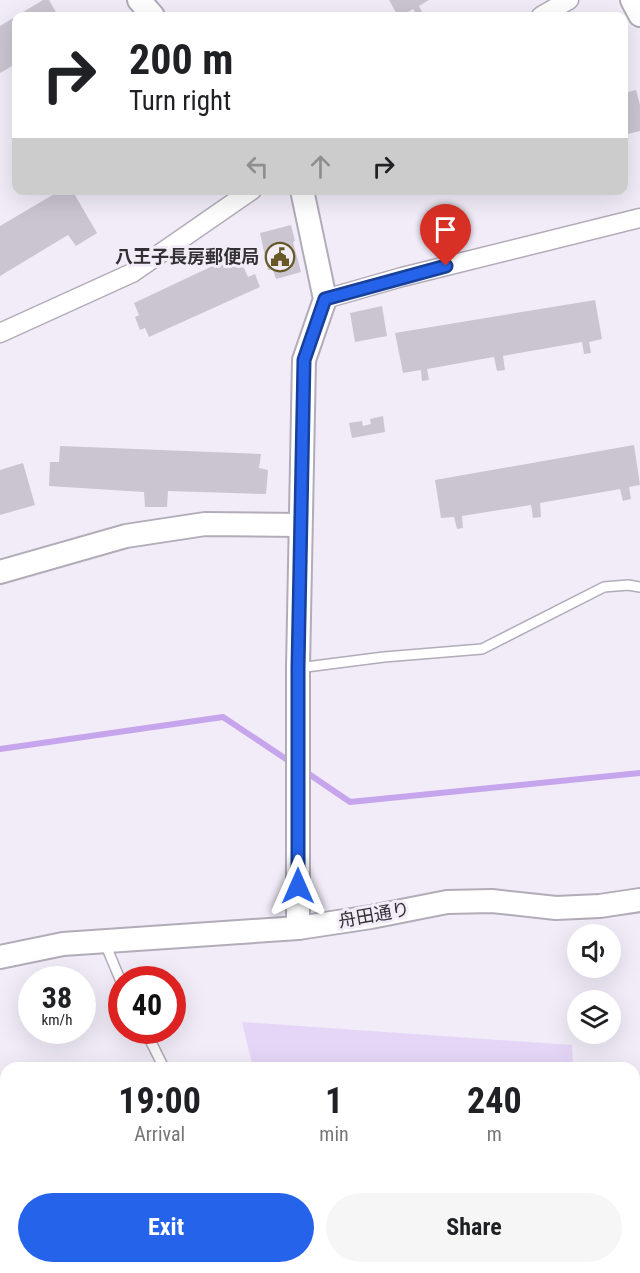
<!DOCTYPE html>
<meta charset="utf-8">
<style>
:root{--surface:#fff;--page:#f6f6f6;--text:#202124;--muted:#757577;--accent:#2563eb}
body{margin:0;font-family:"Roboto Condensed","Noto Sans JP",sans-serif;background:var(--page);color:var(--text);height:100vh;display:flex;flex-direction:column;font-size:22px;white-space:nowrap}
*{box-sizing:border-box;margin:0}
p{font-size:20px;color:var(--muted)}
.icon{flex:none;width:33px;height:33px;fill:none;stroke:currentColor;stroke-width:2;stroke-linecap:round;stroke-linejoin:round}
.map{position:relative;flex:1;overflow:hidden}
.panel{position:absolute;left:0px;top:1062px;width:640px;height:212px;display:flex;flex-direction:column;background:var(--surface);border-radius:18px 18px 0 0;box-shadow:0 6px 24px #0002}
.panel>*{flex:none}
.top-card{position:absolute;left:12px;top:12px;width:616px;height:183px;border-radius:12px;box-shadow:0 6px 24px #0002;background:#fff;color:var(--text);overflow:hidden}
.fabs{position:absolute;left:567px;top:924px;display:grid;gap:12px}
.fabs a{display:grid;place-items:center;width:54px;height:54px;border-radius:50%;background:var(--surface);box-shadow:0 6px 24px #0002;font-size:30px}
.speed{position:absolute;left:18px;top:966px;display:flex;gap:12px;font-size:30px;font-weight:700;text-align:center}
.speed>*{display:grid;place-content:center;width:78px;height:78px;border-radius:50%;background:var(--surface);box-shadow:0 6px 24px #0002;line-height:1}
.speed small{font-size:15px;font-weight:400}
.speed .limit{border:9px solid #d22;background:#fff;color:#111}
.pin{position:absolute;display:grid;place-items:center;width:51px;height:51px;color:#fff;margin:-62px -26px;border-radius:50% 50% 50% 0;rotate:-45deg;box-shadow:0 0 6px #0007}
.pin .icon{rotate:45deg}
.me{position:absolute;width:66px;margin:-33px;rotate:0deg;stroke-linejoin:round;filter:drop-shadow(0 0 4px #0008)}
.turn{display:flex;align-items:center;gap:21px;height:126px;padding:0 18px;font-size:27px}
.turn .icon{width:78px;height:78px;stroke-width:2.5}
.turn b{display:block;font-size:42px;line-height:51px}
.lanes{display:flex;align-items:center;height:57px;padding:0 18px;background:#0003;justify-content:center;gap:30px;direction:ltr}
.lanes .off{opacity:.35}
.eta{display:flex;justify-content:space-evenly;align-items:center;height:102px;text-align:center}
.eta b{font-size:36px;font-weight:700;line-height:42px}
.cta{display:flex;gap:12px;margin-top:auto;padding:12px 18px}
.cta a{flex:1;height:69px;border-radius:36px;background:var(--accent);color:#fff;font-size:24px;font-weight:700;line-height:69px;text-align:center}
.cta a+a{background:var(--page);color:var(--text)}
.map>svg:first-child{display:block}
</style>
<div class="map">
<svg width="640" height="1273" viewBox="0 0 640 1273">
<rect width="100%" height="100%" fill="#f1ecf8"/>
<g fill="#e5d6f8">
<polygon points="242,1022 572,1045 573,1068 253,1068"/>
<polygon points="84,1268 156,1268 166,1273 84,1273"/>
<polygon points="358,1268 582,1268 582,1273 361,1273"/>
</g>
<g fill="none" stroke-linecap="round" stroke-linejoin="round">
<g stroke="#c6a5ed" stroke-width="6">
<polyline points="0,749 223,717 292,763"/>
<polyline points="303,770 350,802 640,773"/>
</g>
</g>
<g fill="#cac5d1">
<polygon points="43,0 49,0 58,16 16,16 16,64 0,73 0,26"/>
<polygon points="389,0 429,0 419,6 424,16 418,16 413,9 401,16 398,16"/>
<polygon points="636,90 640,105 640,131 624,135 624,93"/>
<polygon points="61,190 72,190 97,233 76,246 68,235 0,276 0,226"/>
<polygon points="291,225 295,241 293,242 301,272 276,279 273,270 268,270 260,233"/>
<polygon points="238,254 248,277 255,274 260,287 149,337 145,328 140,330 135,317 139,315 134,303"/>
<polygon points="595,300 602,339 589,342 591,353 584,354 582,342 503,356 505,370 497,371 494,357 427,369 429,380 422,381 421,370 403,373 395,333"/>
<polygon points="382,306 387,336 355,342 350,313"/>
<polygon points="383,416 385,432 352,438 349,423 362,421 363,426 371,424 370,419"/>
<polygon points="634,445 640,485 629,487 631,499 623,501 620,489 540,503 541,517 533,518 531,505 462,516 463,528 457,529 454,517 441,518 435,480"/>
<polygon points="60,446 261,454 259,468 268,470 266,494 168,491 167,507 145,507 144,492 49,486 50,462 59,462"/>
<polygon points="23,463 35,505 0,515 0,470"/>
</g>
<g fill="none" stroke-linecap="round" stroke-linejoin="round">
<g stroke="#b1acb7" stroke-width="12">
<g id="service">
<polyline points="298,668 384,657 482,649 604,587 628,585 640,587"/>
<polyline points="104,941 122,984"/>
<polyline points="145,1030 164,1068"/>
</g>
</g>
<g stroke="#b1acb7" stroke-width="21">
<g id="minor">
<polyline points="541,16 569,0"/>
<polyline points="325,299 402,277 640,218"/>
<polyline points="0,333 132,273 252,190"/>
</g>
</g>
<g stroke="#b1acb7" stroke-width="26">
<g id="tertiary">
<polyline points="139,0 153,16"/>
<polyline points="632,0 640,15"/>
<polyline points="0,572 126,536 205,524 300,525"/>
<polyline points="298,928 298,668 304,360 325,299 302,190"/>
<polyline points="0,957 63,944 298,928 371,917 447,902 492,901 556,908 600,906 640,900"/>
</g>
</g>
<use href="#service" stroke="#fff" stroke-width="9"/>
<use href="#minor" stroke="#fff" stroke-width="18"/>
<use href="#tertiary" stroke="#fff" stroke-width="22"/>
</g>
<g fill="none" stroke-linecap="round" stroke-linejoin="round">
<g stroke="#184099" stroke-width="15">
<polyline id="route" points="298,886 298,668 304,360 325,299 446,266"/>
</g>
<use href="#route" stroke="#2563eb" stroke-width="10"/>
</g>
<defs>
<g id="civic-ring" transform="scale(1.5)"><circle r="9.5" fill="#f1ecf8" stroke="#665926" stroke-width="1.5"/><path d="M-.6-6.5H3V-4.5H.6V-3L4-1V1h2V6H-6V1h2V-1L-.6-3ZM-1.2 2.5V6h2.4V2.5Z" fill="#665926"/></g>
</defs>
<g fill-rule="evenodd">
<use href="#civic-ring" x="280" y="257"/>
</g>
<g text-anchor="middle" stroke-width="6" stroke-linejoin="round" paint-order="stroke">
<g font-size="18" font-weight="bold" fill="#323034" stroke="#f1ecf8" text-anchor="end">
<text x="259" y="263">八王子長房郵便局</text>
</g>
<g font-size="18" fill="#323034" stroke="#f1ecf8">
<text transform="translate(374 915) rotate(-10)" y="6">舟田通り</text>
</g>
</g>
</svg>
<div class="fabs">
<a><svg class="icon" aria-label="sound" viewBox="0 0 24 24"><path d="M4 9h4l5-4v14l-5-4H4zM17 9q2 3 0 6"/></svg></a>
<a><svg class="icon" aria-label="layers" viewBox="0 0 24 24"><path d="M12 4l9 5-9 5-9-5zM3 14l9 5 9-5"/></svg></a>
</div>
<div class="speed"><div>38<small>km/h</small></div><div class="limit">40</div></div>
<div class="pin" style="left:446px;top:266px;background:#d93025"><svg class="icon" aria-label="arrive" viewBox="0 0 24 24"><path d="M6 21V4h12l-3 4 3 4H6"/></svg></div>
<svg class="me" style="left:298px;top:886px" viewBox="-20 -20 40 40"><path d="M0-17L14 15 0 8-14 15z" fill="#2563eb" stroke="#fff" stroke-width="4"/></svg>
<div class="top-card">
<div class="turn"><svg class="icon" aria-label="right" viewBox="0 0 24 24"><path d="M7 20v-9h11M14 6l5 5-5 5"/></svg><div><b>200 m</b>Turn right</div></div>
<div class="lanes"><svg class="icon off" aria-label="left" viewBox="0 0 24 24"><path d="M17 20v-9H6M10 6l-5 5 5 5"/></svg><svg class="icon off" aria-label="ahead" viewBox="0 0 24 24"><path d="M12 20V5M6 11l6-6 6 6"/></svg><svg class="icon" aria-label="right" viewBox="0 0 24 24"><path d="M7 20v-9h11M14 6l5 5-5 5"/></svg></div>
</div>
<section class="panel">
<div class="eta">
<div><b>19:00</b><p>Arrival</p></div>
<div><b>1</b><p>min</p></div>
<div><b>240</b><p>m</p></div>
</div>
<div class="cta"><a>Exit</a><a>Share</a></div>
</section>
</div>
